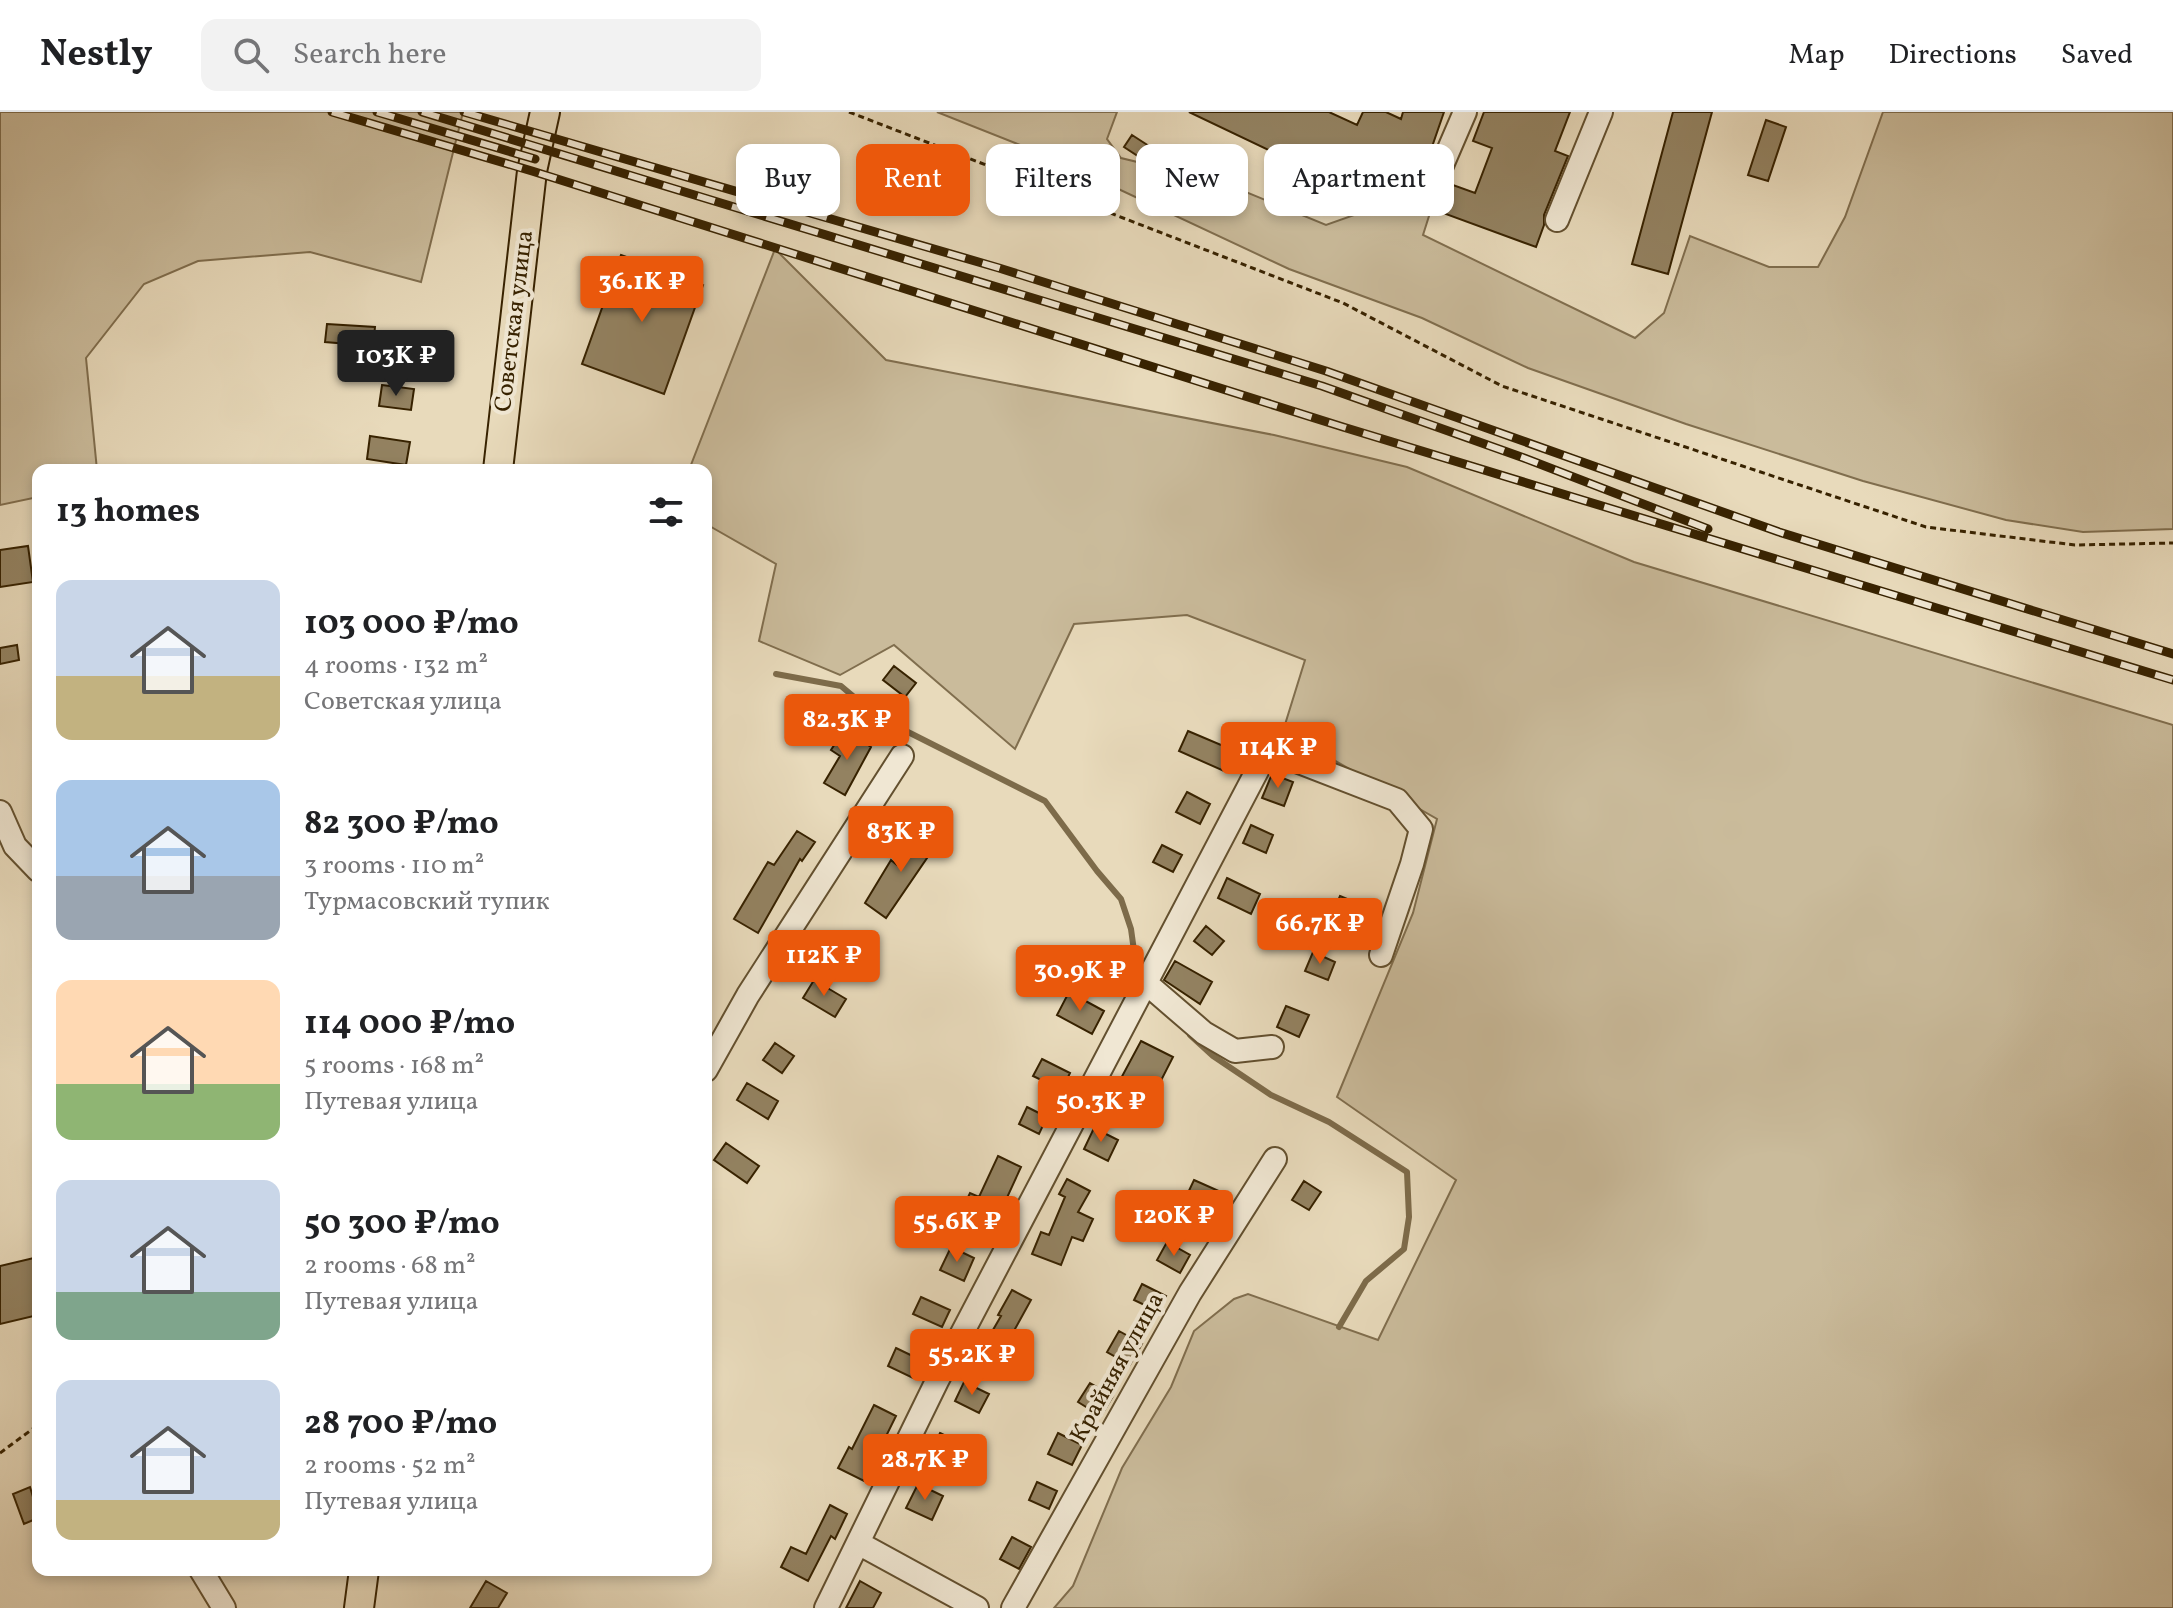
<!DOCTYPE html>
<meta charset="utf-8">
<style>
:root{--surface:#fff;--page:#f2f2f2;--text:#202124;--muted:#757577;--line:#e0e0e0;--accent:#ea580c}
body{margin:0;font-family:Vollkorn,serif;background:var(--page);color:var(--text);height:100vh;display:flex;flex-direction:column;font-size:30px;white-space:nowrap}
*{box-sizing:border-box;margin:0}
p{font-size:26px;color:var(--muted)}
.icon{flex:none;width:44px;height:44px;fill:none;stroke:currentColor;stroke-width:2;stroke-linecap:round;stroke-linejoin:round}
.map{position:relative;flex:1;overflow:hidden}
.panel{position:absolute;left:32px;top:352px;width:680px;height:1112px;display:flex;flex-direction:column;background:var(--surface);border-radius:16px;box-shadow:0 4px 12px #0003}
.panel>*{flex:none}
.hud{position:absolute;left:736px;top:32px;width:760px;height:72px;display:flex;gap:16px}
.price{position:absolute;translate:-50% -68px;padding:0 18px;border-radius:8px;background:var(--accent);color:#fff;font-size:26px;line-height:52px;filter:drop-shadow(0 2px 4px #0008)}
.price::after{content:'';position:absolute;left:50%;top:48px;width:24px;height:18px;margin-left:-12px;background:inherit;clip-path:polygon(0 0,100% 0,50% 100%)}
.price.active{background:#222;color:#fff}
ul{padding:0;list-style:none}
li{display:flex;align-items:center;gap:24px;height:200px;padding:0 24px}
li span{display:grid;place-items:center;flex:none;width:224px;height:160px;border-radius:16px;color:#555}
li>.icon{margin-inline-start:auto}
span .icon{width:96px;height:96px;fill:#fffc;stroke-width:1}
li b{font-size:34px}
h2{display:flex;justify-content:space-between;align-items:center;height:96px;padding:0 24px;font-size:34px}
.pill{padding:0 28px;border-radius:16px;background:var(--surface);box-shadow:0 4px 12px #0003;font-size:28px;line-height:72px}
.pill.active{background:var(--accent);color:#fff}
header{display:flex;align-items:center;gap:48px;box-sizing:border-box;height:112px;padding:0 40px;background:var(--surface);border-bottom:2px solid var(--line)}
header strong{font-size:38px}
nav{display:flex;gap:44px;margin-inline-start:auto;font-size:28px}
.search{width:560px;height:72px;background:var(--page);display:flex;align-items:center;gap:20px;box-sizing:border-box;padding:0 28px;border-radius:16px;color:var(--muted);font-size:30px}
.map>svg:first-child{display:block}
.green{fill:#cabb9b;stroke:#806e4e;stroke-width:2}
.lines{fill:none;stroke-linecap:round;stroke-linejoin:round}
.stream{stroke:#7d6b4a;stroke-width:6}
.building{fill:#938261;stroke:#372200;stroke-width:2}
.minor-casing{stroke:#63502f;stroke-width:26}
.major-casing{stroke:#372200;stroke-width:32}
.path{stroke:#372200;stroke-width:3;stroke-dasharray:6 4;stroke-linecap:butt}
.minor{stroke:#f0e7d3;stroke-width:22}
.major{stroke:#e8dabb;stroke-width:28}
.rail-casing{stroke:#372200;stroke-width:9}
.rail{stroke:#f0e7d3;stroke-width:6;stroke-dasharray:18;stroke-linecap:butt}
.labels{text-anchor:middle;dominant-baseline:central;stroke-width:8;stroke-linejoin:round;paint-order:stroke}
.street-label{font-size:24px;fill:#372200;stroke:#f0e7d3}
</style>
<header>
<strong>Nestly</strong>
<div class="search"><svg class="icon" aria-label="search" viewBox="0 0 24 24"><circle cx="10" cy="10" r="6"/><path d="M15 15l6 6"/></svg>Search here</div>
<nav><a>Map</a><a>Directions</a><a>Saved</a></nav>
</header>
<div class="map">
<svg width="2173" height="1496" viewBox="0 0 2173 1496">
<rect width="100%" height="100%" fill="#e8dabb"/>
<filter id="stains"><feTurbulence type="fractalNoise" baseFrequency=".0025" numOctaves="4"/><feColorMatrix values="0 0 0 0 .2 0 0 0 0 .09 0 0 0 0 .02 0 0 0 .5 -.17"/></filter>
<radialGradient id="worn" r=".72"><stop offset=".6" stop-color="#630" stop-opacity="0"/><stop offset="1" stop-color="#630" stop-opacity=".3"/></radialGradient>
<path class="green" d="M0,0H463L421,170L310,140L198,149L144,172L86,246L97,358H38V385L0,393Z
M937,0H1117L1107,27L1121,46L1224,71L1326,113L1360,101L1379,75L1404,71L1435,85L1423,123L1635,226L1664,201L1690,124L1769,155H1818L1845,105L1883,0H2173V417L2083,420L2006,408L1863,369L1686,312L1528,256L1422,206L1289,157L1048,44Z
M775,137L886,248L1274,323L1407,355L1634,450L2173,613V1496H1054L1073,1474L1122,1356L1171,1275L1194,1219L1234,1187L1248,1182L1378,1228L1456,1068L1337,985L1413,801L1437,707L1283,619L1305,548L1187,503L1074,512L1015,637L894,533L840,563L759,529L776,452L706,412V358H689Z"/>
<g class="lines">
<path class="stream" d="M776,562L841,574L866,595L910,621L1045,689L1097,759L1121,787L1131,817L1138,868
M1190,923L1213,944L1271,983L1329,1010L1407,1060L1409,1105L1404,1137L1366,1169L1339,1215"/>
</g>
<path class="building" d="M1189,0H1329L1357,13L1363,0H1386L1401,7L1403,0H1444L1424,58L1382,43L1363,83Z
M1484,0H1570L1555,39L1568,44L1544,103V113L1536,135L1443,101L1453,73L1475,81L1492,36L1473,29Z
M1673,0H1712L1668,162L1632,152Z
M1766,8L1786,15L1768,69L1748,63Z
M1132,23L1152,36L1144,48L1124,35Z
M621,143L703,173L664,282L582,252Z
M327,212L375,215L373,234L325,230Z
M382,273L414,277L411,298L379,294Z
M370,324L410,330L406,353L367,347Z
M28,434L33,470L0,475V438Z
M17,533L19,548L0,552V536Z
M894,554L916,571L905,585L883,568Z
M844,618L871,635L845,683L824,671L840,644L831,638Z
M1188,619L1233,638L1224,659L1179,639Z
M1272,662L1293,670L1284,694L1262,686Z
M1187,680L1210,692L1200,712L1176,700Z
M1251,713L1273,723L1266,741L1243,731Z
M922,716L940,727L886,806L865,791L891,748L897,753Z
M797,719L815,730L802,749L800,747L758,821L734,807L768,750L774,753Z
M1162,733L1182,743L1173,760L1153,750Z
M1227,766L1260,782L1251,802L1218,786Z
M1340,784L1364,794L1351,822L1328,811Z
M1206,814L1224,829L1212,843L1194,829Z
M842,822L864,834L854,852L832,841Z
M1313,840L1335,850L1328,868L1305,859Z
M1175,849L1212,870L1200,892L1164,868Z
M814,868L846,887L835,905L803,886Z
M1069,880L1104,899L1092,922L1057,903Z
M1286,894L1309,903L1299,925L1277,915Z
M1141,929L1173,945L1145,1000L1112,983Z
M775,931L794,944L782,961L763,948Z
M1042,947L1070,961L1062,978L1033,964Z
M747,971L778,989L768,1007L737,988Z
M1027,995L1047,1005L1039,1022L1019,1012Z
M1094,1016L1118,1028L1108,1049L1084,1037Z
M726,1031L759,1054L747,1071L714,1048Z
M998,1044L1021,1055L994,1114L961,1100L970,1081L979,1085Z
M1067,1067L1090,1079L1078,1100L1093,1107L1083,1129L1072,1125L1061,1153L1032,1142L1041,1120L1049,1123L1065,1085L1059,1082Z
M1194,1068L1221,1080L1213,1097L1186,1085Z
M1304,1069L1321,1080L1309,1098L1292,1088Z
M1167,1130L1190,1143L1180,1161L1157,1148Z
M951,1135L974,1146L964,1169L940,1158Z
M38,1145V1203L0,1212V1154Z
M1142,1172L1166,1184L1159,1200L1134,1188Z
M1012,1178L1031,1188L1010,1226L1021,1233L1010,1253L982,1237L1001,1204L998,1203Z
M921,1185L950,1198L942,1215L913,1202Z
M1119,1219L1142,1232L1130,1253L1107,1240Z
M896,1236L921,1248L913,1266L888,1254Z
M964,1270L989,1282L979,1301L955,1289Z
M1090,1271L1113,1284L1101,1304L1078,1290Z
M874,1293L896,1304L864,1369L838,1356L849,1335L852,1337Z
M940,1321L964,1333L953,1355L929,1343Z
M1058,1321L1082,1333L1072,1353L1048,1342Z
M1037,1370L1057,1379L1049,1397L1029,1388Z
M918,1372L943,1384L932,1408L906,1396Z
M30,1375L33,1385L38,1383V1406L24,1412L13,1382Z
M830,1393L847,1402L835,1427L831,1424L808,1469L781,1455L791,1435L806,1442Z
M1012,1425L1031,1435L1019,1457L1000,1447Z
M486,1469L507,1481L498,1496H470Z
M860,1469L881,1481L873,1496H846Z"/>
<g class="lines">
<defs>
<path id="minor" d="M1440,58L1465,0
M1557,108L1601,0
M0,700L15,734L38,758
M1146,871L1204,921L1235,939L1272,935
M706,958L748,883L902,644
M860,1432L977,1496
M201,1458L224,1496
M826,1496L937,1269L1268,638L1397,688L1421,717L1412,752L1381,843
M1013,1496L1190,1181L1275,1047"/>
<path id="major" d="M498,358L532,59L545,0
M359,1496L364,1458"/>
</defs>
<use href="#minor" class="minor-casing"/>
<use href="#major" class="major-casing"/>
<path class="path" d="M849,0L1343,191L1502,274L1926,415L2075,433L2173,431
M0,1341L38,1313"/>
<use href="#minor" class="minor"/>
<use href="#major" class="major"/>
<defs>
<path id="rail" d="M332,0L532,59L1343,315L2173,568
M377,0L535,47
M422,0L1322,274L1524,346L1708,417
M464,0L999,156L1326,259L1779,420L2173,542"/>
</defs>
<use href="#rail" class="rail-casing"/>
<use href="#rail" class="rail"/>
</g>
<g class="labels">
<g class="street-label">
<text transform="translate(515 209) rotate(-83)">Советская улица</text>
<text transform="translate(1118 1256) rotate(-61)">Крайняя улица</text>
</g>
</g>
<rect width="100%" height="100%" filter="url(#stains)"/>
<rect width="100%" height="100%" fill="url(#worn)"/>
</svg>
<b class="price" style="left:642px;top:212px">36.1K ₽</b>
<b class="price active" style="left:396px;top:286px">103K ₽</b>
<b class="price" style="left:847px;top:650px">82.3K ₽</b>
<b class="price" style="left:1278px;top:678px">114K ₽</b>
<b class="price" style="left:901px;top:762px">83K ₽</b>
<b class="price" style="left:1320px;top:854px">66.7K ₽</b>
<b class="price" style="left:824px;top:886px">112K ₽</b>
<b class="price" style="left:1080px;top:901px">30.9K ₽</b>
<b class="price" style="left:1101px;top:1032px">50.3K ₽</b>
<b class="price" style="left:1174px;top:1146px">120K ₽</b>
<b class="price" style="left:957px;top:1152px">55.6K ₽</b>
<b class="price" style="left:972px;top:1285px">55.2K ₽</b>
<b class="price" style="left:925px;top:1390px">28.7K ₽</b>
<div class="hud">
<a class="pill">Buy</a>
<a class="pill active">Rent</a>
<a class="pill">Filters</a>
<a class="pill">New</a>
<a class="pill">Apartment</a>
</div>
<section class="panel">
<h2>13 homes<svg class="icon" aria-label="filters" viewBox="0 0 24 24"><path d="M4 7h16M4 17h16"/><circle cx="9" cy="7" r="2"/><circle cx="15" cy="17" r="2"/></svg></h2>
<ul>
<li><span style="background:linear-gradient(#c9d6e8 60%,#c2b280 0)"><svg class="icon" aria-label="home" viewBox="0 0 24 24"><path d="M3 11l9-7 9 7M6 9v11h12V9"/></svg></span><div><b>103 000 ₽/mo</b><p>4 rooms · 132 m²</p><p>Советская улица</p></div></li>
<li><span style="background:linear-gradient(#a9c7e8 60%,#9aa5b1 0)"><svg class="icon" aria-label="home" viewBox="0 0 24 24"><path d="M3 11l9-7 9 7M6 9v11h12V9"/></svg></span><div><b>82 300 ₽/mo</b><p>3 rooms · 110 m²</p><p>Турмасовский тупик</p></div></li>
<li><span style="background:linear-gradient(#ffd9b3 65%,#8fb573 0)"><svg class="icon" aria-label="home" viewBox="0 0 24 24"><path d="M3 11l9-7 9 7M6 9v11h12V9"/></svg></span><div><b>114 000 ₽/mo</b><p>5 rooms · 168 m²</p><p>Путевая улица</p></div></li>
<li><span style="background:linear-gradient(#c9d6e8 70%,#7fa58c 0)"><svg class="icon" aria-label="home" viewBox="0 0 24 24"><path d="M3 11l9-7 9 7M6 9v11h12V9"/></svg></span><div><b>50 300 ₽/mo</b><p>2 rooms · 68 m²</p><p>Путевая улица</p></div></li>
<li><span style="background:linear-gradient(#c9d6e8 75%,#c2b280 0)"><svg class="icon" aria-label="home" viewBox="0 0 24 24"><path d="M3 11l9-7 9 7M6 9v11h12V9"/></svg></span><div><b>28 700 ₽/mo</b><p>2 rooms · 52 m²</p><p>Путевая улица</p></div></li>
</ul>
</section>
</div>
